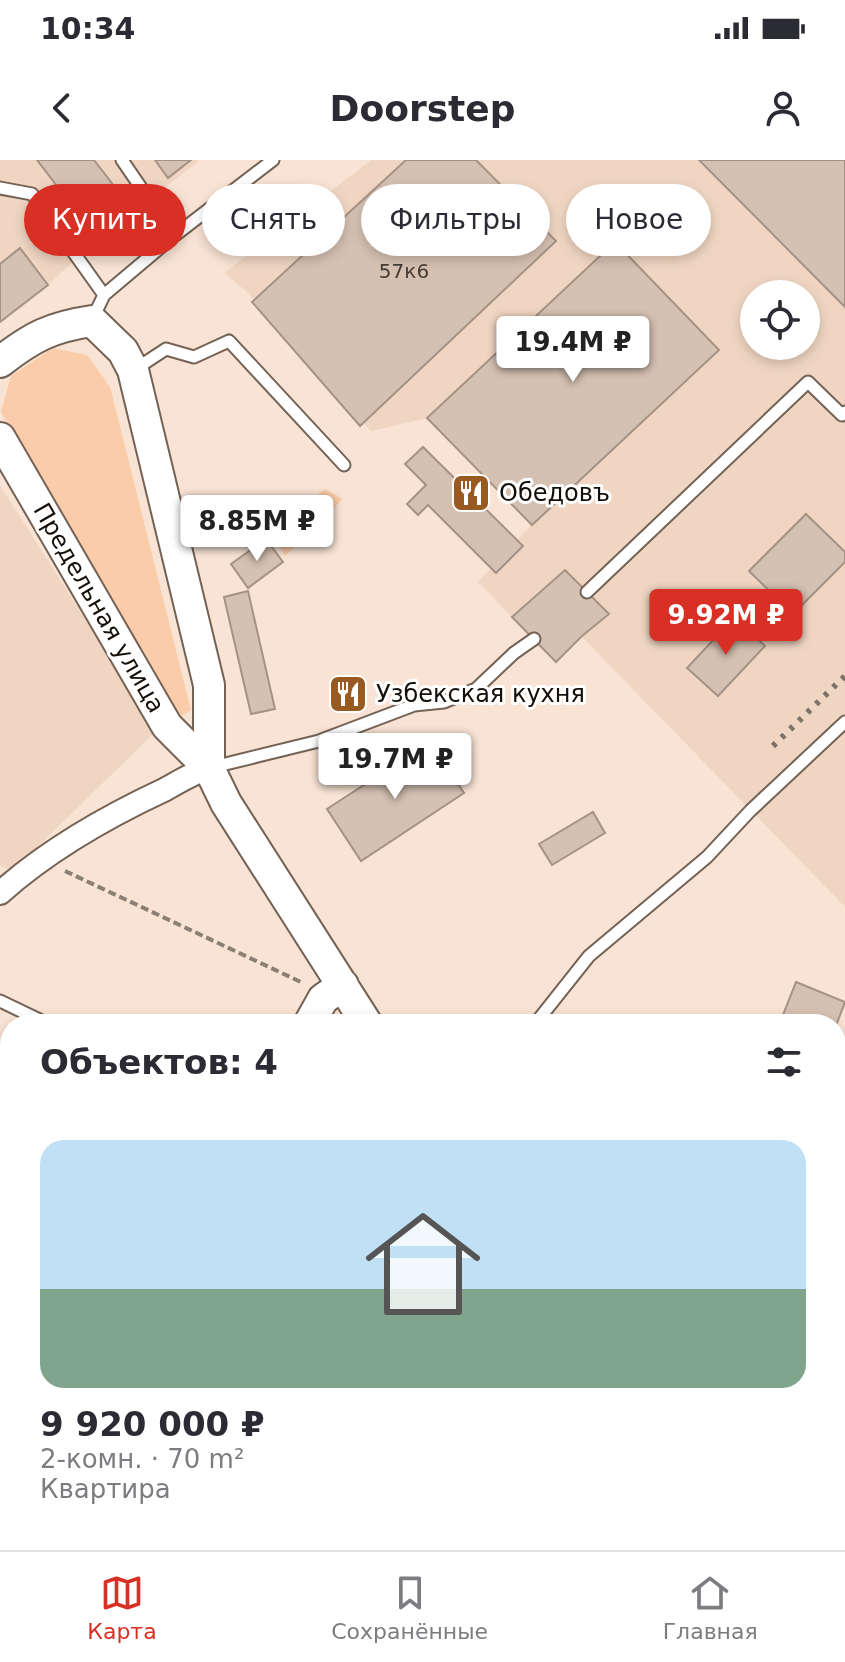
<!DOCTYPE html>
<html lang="ru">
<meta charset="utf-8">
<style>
:root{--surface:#fff;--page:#f7f7f7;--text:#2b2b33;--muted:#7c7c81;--line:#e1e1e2;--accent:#d93025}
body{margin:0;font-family:"DejaVu Sans",sans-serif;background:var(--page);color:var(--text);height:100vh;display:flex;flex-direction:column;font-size:30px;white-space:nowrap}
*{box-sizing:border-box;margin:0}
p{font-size:26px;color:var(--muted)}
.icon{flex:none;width:44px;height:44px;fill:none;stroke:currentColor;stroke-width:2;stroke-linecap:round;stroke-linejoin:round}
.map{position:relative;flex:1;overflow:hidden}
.sheet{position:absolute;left:0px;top:854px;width:846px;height:536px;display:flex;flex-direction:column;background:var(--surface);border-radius:32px 32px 0 0;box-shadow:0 4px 12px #0003}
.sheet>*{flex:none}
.hud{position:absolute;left:24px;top:24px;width:798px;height:72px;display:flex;gap:16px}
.tools{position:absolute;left:740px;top:120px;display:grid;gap:16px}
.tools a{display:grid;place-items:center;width:80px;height:80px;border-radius:50%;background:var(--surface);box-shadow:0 4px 12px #0003;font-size:40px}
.price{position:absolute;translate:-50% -68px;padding:0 18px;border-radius:8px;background:#fff;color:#222;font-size:26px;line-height:52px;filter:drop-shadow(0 2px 4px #0008)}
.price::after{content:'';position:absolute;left:50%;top:48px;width:24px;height:18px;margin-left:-12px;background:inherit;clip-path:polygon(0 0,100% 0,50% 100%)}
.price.current{background:var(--accent);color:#fff}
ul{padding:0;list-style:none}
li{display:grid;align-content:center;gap:16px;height:424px;padding:0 40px}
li+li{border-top:2px solid var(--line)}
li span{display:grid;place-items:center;height:248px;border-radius:24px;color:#555}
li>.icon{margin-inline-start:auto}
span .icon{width:144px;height:144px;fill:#fffc;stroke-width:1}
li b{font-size:34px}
h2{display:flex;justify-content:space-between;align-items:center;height:96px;padding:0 40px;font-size:34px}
.chip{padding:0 28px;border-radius:36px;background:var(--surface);box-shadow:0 4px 12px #0003;font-size:28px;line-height:72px}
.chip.current{background:var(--accent);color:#fff}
.status{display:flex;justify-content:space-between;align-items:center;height:56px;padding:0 40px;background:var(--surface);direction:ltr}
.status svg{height:22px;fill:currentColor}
header{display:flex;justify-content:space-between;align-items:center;height:104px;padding:0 40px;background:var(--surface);font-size:36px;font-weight:600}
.tab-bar{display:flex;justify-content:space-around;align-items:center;height:112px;border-top:2px solid var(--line);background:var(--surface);font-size:22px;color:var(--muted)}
.tab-bar a{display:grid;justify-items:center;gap:4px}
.tab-bar .current{color:var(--accent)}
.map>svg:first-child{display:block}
.built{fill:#f0d6c2;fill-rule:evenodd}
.green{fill:#fbcca9}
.building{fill:#d5c1b2;stroke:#a59284;stroke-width:2}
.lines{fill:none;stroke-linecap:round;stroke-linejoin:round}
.lane-casing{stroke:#746255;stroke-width:15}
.street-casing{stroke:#746255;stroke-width:26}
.secondary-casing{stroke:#746255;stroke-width:34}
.path{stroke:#8c7f74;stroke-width:4;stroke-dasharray:8 4;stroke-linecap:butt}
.lane{stroke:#fff;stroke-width:11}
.street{stroke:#fff;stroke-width:22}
.secondary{stroke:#fff;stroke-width:30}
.rail{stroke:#7e7167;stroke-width:6;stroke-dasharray:4 8;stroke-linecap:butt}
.labels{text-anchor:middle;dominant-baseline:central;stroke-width:6;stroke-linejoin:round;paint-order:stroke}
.number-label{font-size:20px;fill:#443b33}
.poi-label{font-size:24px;fill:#140e09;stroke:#fff;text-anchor:start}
.street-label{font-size:24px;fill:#140e09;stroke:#fff}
</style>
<div class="status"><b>10:34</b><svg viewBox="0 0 49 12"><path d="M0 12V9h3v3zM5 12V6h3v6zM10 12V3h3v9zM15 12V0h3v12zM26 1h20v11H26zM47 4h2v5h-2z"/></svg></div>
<header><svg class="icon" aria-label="back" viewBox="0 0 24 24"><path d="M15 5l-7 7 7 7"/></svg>Doorstep<svg class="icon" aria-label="person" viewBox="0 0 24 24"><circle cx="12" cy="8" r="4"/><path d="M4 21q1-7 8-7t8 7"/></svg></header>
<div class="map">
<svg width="845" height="1390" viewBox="0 0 845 1390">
<rect width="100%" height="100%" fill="#f8e3d4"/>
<path class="built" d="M0,0H200L91,85L48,125L0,162Z
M371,0H845V747L582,477L556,502L478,422L531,365L428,258L371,271L246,131L224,113ZM754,134H806V186H754Z
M0,325L156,571L14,710L0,706Z"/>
<path class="green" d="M53,188L87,195L110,227L191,550L177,559L1,252L11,216Z
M325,329L343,339L285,396L270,372Z"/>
<path class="building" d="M37,0H94L134,52L91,85L63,48L70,43Z
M155,0H191L168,18Z
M406,0H476L556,81L360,266L252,142Z
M699,0H845V147Z
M615,82L719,190L532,365L427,258Z
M20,88L48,125L0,162V104Z
M423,287L523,386L496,413L428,345L418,355L407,344L426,325L405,304Z
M806,354L845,392V402L793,454L749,411Z
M266,379L283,402L248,428L231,404Z
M565,410L609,454L582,476L556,502L512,457Z
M248,431L275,549L251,554L224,437Z
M735,457L765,486L718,536L687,508Z
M347,518L359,536L346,545L334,527Z
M430,582L464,633L361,701L327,649Z
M593,652L605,673L552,705L539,684Z
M796,822L845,842L836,866V864H805L783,855Z
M10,893V1106L0,1117V918L6,915Z
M2,1298L10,1304V1351L0,1343V1300Z
M434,1380H465L475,1388L473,1390H433L429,1386Z"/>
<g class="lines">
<defs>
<path id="lane" d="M122,0L174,76
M0,28L32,34L104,135
M92,160L104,135L174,76L273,0
M134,210L166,189L194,197L229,181L344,305
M587,432L808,222L842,255L845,252
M209,608L319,581L414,545L444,542L476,529L514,493L534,479
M0,841L48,864
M535,864L589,796L707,697L750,651L845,562
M836,1088L845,1092"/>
<path id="street" d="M0,733C48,690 106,657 164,630C179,622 192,613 209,608
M519,1390L527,1380"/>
<path id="secondary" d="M0,202C32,177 51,167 92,161L123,191L133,210L209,525V608
M0,278L167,566L209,608L226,643L367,864
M309,864L323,839L343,825
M0,1243L10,1233
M836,1244L845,1247"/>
</defs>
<use href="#lane" class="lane-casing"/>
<use href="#street" class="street-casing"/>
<use href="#secondary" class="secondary-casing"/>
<path class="path" d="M65,711L303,823
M0,938L10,930
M0,963L5,952L10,932
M0,1007L10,1016
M0,1111L10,1100
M836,1182L845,1187
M0,1185L10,1174"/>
<use href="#lane" class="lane"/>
<use href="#street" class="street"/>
<use href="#secondary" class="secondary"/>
<path class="rail" d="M773,586L845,516"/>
</g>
<defs>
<symbol id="restaurant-square" viewBox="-11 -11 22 22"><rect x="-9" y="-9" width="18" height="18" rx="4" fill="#995a21" stroke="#fff"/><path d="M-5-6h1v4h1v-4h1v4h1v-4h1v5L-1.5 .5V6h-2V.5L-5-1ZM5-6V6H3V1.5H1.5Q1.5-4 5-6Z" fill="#fff"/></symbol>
</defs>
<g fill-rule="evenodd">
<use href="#restaurant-square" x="449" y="311" width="44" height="44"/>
<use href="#restaurant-square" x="326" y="512" width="44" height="44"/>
</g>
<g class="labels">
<g class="number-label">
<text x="404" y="111">57к6</text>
</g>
<g class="poi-label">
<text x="499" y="333">Обедовъ</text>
<text x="376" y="534">Узбекская кухня</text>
</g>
<g class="street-label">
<text transform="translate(99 448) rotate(60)">Предельная улица</text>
</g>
</g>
</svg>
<div class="tools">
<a><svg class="icon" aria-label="locate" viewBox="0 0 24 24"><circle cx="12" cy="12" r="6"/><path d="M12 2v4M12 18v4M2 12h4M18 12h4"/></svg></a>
</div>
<b class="price" style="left:573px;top:224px">19.4M ₽</b>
<b class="price" style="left:257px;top:403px">8.85M ₽</b>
<b class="price current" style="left:726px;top:497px">9.92M ₽</b>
<b class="price" style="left:395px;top:641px">19.7M ₽</b>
<div class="hud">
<a class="chip current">Купить</a>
<a class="chip">Снять</a>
<a class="chip">Фильтры</a>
<a class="chip">Новое</a>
</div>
<section class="sheet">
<h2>Объектов: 4<svg class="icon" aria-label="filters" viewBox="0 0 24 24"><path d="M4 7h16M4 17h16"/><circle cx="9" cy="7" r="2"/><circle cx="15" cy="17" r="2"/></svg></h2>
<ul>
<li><span style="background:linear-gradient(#bfe0f5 60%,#7fa58c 0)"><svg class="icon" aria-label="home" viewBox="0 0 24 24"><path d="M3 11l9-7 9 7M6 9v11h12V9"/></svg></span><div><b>9 920 000 ₽</b><p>2-комн. · 70 m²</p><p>Квартира</p></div></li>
</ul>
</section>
</div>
<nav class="tab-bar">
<a class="current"><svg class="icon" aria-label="map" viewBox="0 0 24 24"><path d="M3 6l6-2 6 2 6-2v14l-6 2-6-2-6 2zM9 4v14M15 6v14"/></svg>Карта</a>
<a><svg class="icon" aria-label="saved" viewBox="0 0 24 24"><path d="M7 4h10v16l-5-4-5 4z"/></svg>Сохранённые</a>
<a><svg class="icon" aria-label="home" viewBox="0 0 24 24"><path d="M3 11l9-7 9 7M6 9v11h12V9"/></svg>Главная</a>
</nav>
